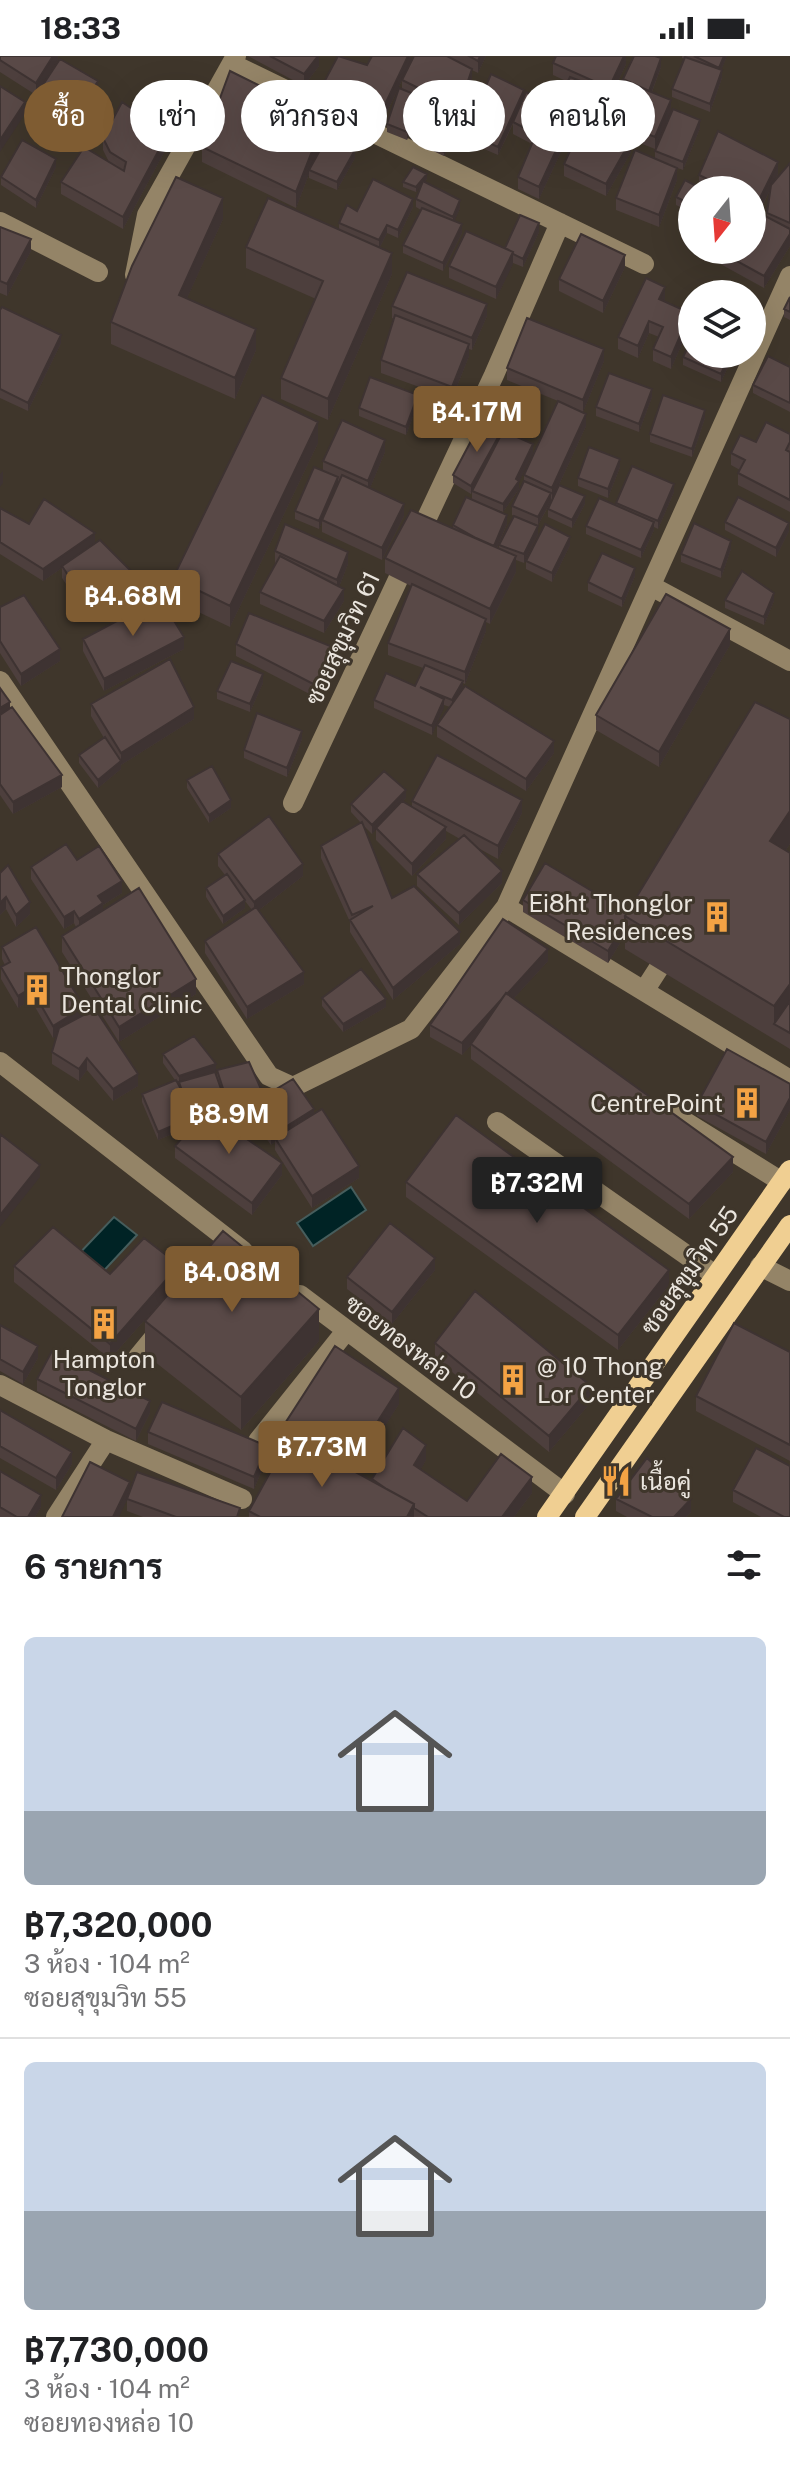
<!DOCTYPE html>
<html lang="th">
<meta charset="utf-8">
<style>
:root{--surface:#fff;--page:#f2f2f2;--text:#202124;--muted:#757577;--line:#e0e0e0;--accent:#7f5c32}
body{margin:0;font-family:"Public Sans",Sarabun,sans-serif;background:var(--page);color:var(--text);height:100vh;display:flex;flex-direction:column;font-size:30px;white-space:nowrap}
*{box-sizing:border-box;margin:0}
p{font-size:26px;color:var(--muted)}
.icon{flex:none;width:44px;height:44px;fill:none;stroke:currentColor;stroke-width:2;stroke-linecap:round;stroke-linejoin:round}
.map{position:relative;height:1461px;overflow:hidden}
.side{display:flex;flex-direction:column;background:var(--surface);flex:1}
.side>*{flex:none}
.top-card{position:absolute;left:24px;top:24px;width:742px;height:72px;display:flex;gap:16px}
.needle{width:52px;rotate:197deg}
.controls{position:absolute;left:678px;top:120px;display:grid;gap:16px}
.controls a{display:grid;place-items:center;width:88px;height:88px;border-radius:50%;background:var(--surface);box-shadow:0 8px 32px #0002;font-size:40px}
.price{position:absolute;translate:-50% -68px;padding:0 18px;border-radius:8px;background:var(--accent);color:#fff;font-size:26px;line-height:52px;filter:drop-shadow(0 2px 4px #0008)}
.price::after{content:'';position:absolute;left:50%;top:48px;width:24px;height:18px;margin-left:-12px;background:inherit;clip-path:polygon(0 0,100% 0,50% 100%)}
.price.on{background:#222;color:#fff}
ul{padding:0;list-style:none}
li{display:grid;align-content:center;gap:16px;height:424px;padding:0 24px}
li+li{border-top:2px solid var(--line)}
li span{display:grid;place-items:center;height:248px;border-radius:12px;color:#555}
li>.icon{margin-inline-start:auto}
span .icon{width:144px;height:144px;fill:#fffc;stroke-width:1}
li b{font-size:34px}
h2{display:flex;justify-content:space-between;align-items:center;height:96px;padding:0 24px;font-size:34px}
.pill{padding:0 28px;border-radius:36px;background:var(--surface);box-shadow:0 8px 32px #0002;font-size:28px;line-height:72px}
.pill.on{background:var(--accent);color:#fff}
.status{display:flex;justify-content:space-between;align-items:center;height:56px;padding:0 40px;background:var(--surface);direction:ltr}
.status svg{height:22px;fill:currentColor}
.map>svg:first-child{display:block}
.water{fill:#002325;stroke:#465d5c;stroke-width:2}
.lines{fill:none;stroke-linecap:round;stroke-linejoin:round}
.minor{stroke:#948467;stroke-width:20}
.major{stroke:#f0cf92;stroke-width:20}
.wall{fill:#4d3f3d;fill-rule:evenodd}
.shaded-wall{fill:#3e3332}
.building{fill:#594947;stroke:#3e3332;stroke-width:2}
.labels{text-anchor:middle;dominant-baseline:central;stroke-width:6;stroke-linejoin:round;paint-order:stroke}
.street-label{font-size:24px;fill:#eae5de;stroke:#3f362b}
.poi-label{font-size:24px;fill:#eae5de;stroke:#3f362b;text-anchor:start}
</style>
<div class="status"><b>18:33</b><svg viewBox="0 0 49 12"><path d="M0 12V9h3v3zM5 12V6h3v6zM10 12V3h3v9zM15 12V0h3v12zM26 1h20v11H26zM47 4h2v5h-2z"/></svg></div>
<div class="map">
<svg width="790" height="1461" viewBox="0 0 790 1461">
<rect width="100%" height="100%" fill="#3f362b"/>
<path class="water" d="M351,1131L366,1154L313,1190L297,1167Z
M114,1161L137,1179L97,1222L74,1203Z"/>
<g class="lines">
<path class="minor" d="M232,8L644,208
M0,166L98,216
M135,219L147,159L236,0
M651,530L790,605
M0,625L269,1020L293,1031L411,973L506,851L790,220
M293,747L494,319L560,167
M506,851L790,1024
M644,935L673,890
M0,1006L243,1195
M663,1052L782,1126
M497,1066L715,1219
M760,1210L790,1225
M300,1239L565,1438
M138,1301L161,1273
M0,1329L106,1384L242,1443
M258,1385L346,1275
M56,1461L106,1384"/>
<path class="major" d="M547,1461L790,1114
M585,1461L790,1169"/>
</g>
<path class="wall" d="M0,0H58V4L36,39L0,16Z
M248,0H319V10L304,30Z
M411,0V5L380,71L322,42V30L367,9Z
M414,0H486L478,17L472,14V25L459,64L456,63L451,77L453,82L444,100L429,93V89L441,74L417,61V55L407,84L387,76V68L402,33V24Z
M626,0V8L599,67L605,70V61L661,11L652,36L671,56L655,93L627,82L631,96L606,140L564,120V108L584,65L573,60V70L539,143L518,133V121L532,88L513,78V68L498,99L463,84V76L480,44L524,40L558,51V44L568,26L553,19V7Z
M682,0H727L721,14L722,22L710,56L672,41V33L684,3L682,2Z
M98,33L77,68L37,47V38Z
M700,72L683,114L669,109L677,124L659,171L616,154V142L655,103V95Z
M325,78L315,105L355,102L337,134L309,122V118L296,152L202,106V91Z
M103,82L168,89L123,173L61,138V126L109,106L103,94Z
M790,107V190L764,232L695,194H752V134H706L699,131V119L778,118L775,124ZM770,134L767,157V161L759,157Z
M56,111L36,152L1,129V121Z
M427,123L424,126L460,152L454,165L462,177L443,215L403,197V189L421,154L416,151V143L421,129L416,136L403,131V126Z
M692,134V157L676,149V141Z
M413,151L398,182L387,177L380,191L392,218L328,364L281,343V322L316,243L246,212V191L339,173V167L357,155Z
M692,162V193L685,189V177Z
M223,163L187,242L256,294L235,343L111,288V266Z
M0,171L31,195L7,240L0,237Z
M539,176L523,211L513,207L496,243L449,222V210L505,192Z
M625,211L603,257L559,235V223Z
M790,241V264L784,261V253Z
M665,243L664,245L690,269L671,313L653,305V293L659,281L649,277L638,302L618,293V281Z
M392,250L487,260L472,294L469,293V300L452,343L381,317V304L394,263L392,262Z
M0,254L61,287L28,355L0,342Z
M734,298L721,326L683,309V301Z
M604,305L583,356L564,348L586,370L552,444L538,469L512,459V450L524,426V419L558,345L507,324V312Z
M790,311V356L753,337V329Z
M652,341L639,376L596,360V351Z
M418,347L406,379L359,360V352Z
M705,362L692,401L650,386V378Z
M756,386H790V456L738,429V417L740,414L731,409V397Z
M318,387L230,571L173,544V522Z
M385,396L370,432L404,460L382,504L322,476V465L319,473L295,463V455L323,415V405Z
M533,397L519,425V433L503,456L472,444V434L471,438L453,427V419Z
M620,411L608,442L578,430V422Z
M674,436L658,473L654,471V474L641,502L586,478V470L616,450V447Z
M585,448L572,472L548,461V453Z
M0,452L29,468L95,488L130,526L122,534L157,544L184,593L104,635L83,595V583L126,560L117,544V539L91,566L62,522V512L43,525L0,498Z
M725,466L789,475L776,501L725,474Z
M507,468L497,492L499,493V489L538,478L524,507L516,504V516L490,568L486,566V575L465,628L463,627V633L554,697L526,735L437,681V669L450,651L444,649L432,679L374,652V644L415,630L423,612L388,599V587L411,530L385,517V502L453,472V469Z
M570,489L552,526L526,513V505Z
M731,493L721,522L681,506V498Z
M275,495L348,508L339,531L344,545L324,577L260,548V536L275,508Z
M635,520L622,551L588,535V526Z
M725,544L774,545L764,569L725,552Z
M0,551L60,605L21,630L0,597Z
M236,588L340,606L323,645L236,600Z
M730,589L659,711L596,674V659Z
M263,627L250,656L217,643V635Z
M0,632L10,652L62,731L13,758L0,739Z
M91,648L194,663L121,709V713L98,732L79,707V699L104,682L91,660Z
M790,663V788L786,794L790,797V993L625,893V879L608,907L523,856V844L627,856Z
M302,683L287,721L244,702V694Z
M187,724L231,752L209,767L187,732Z
M406,742L403,745L412,751V745L522,757L498,803L478,792L502,827L459,869L417,830V818L460,783L446,775V783L412,820L376,784V773L372,778L362,768L392,842L460,888L393,944L350,876V866L321,802V790L361,767L351,756V748Z
M218,798L303,820L258,855L304,928L247,963L205,897V885L252,854L245,845V852L223,868L206,841V832L225,819L218,810Z
M77,804L122,837L103,849V855L196,938L119,986L62,896V880L76,871L74,867L64,873L31,823V811Z
M0,817L30,858L16,871L6,853L0,859Z
M2,891L84,959L138,1030L113,1045L87,1014L79,1025L52,1008V996L57,979L53,982L31,944L18,952L1,923V911L5,909L2,903Z
M548,905L514,942L733,1116L689,1163L471,1003V989L462,999L430,981V969Z
M322,942L386,951L343,976L322,950Z
M163,998L216,1016L217,1021V1014L261,1041L228,1056L226,1048V1055L214,1060L282,1119L252,1159L175,1102V1090L194,1069L158,1084L142,1046V1038L175,1024L163,1007Z
M790,1028V1054L766,1098L697,1060V1048Z
M248,1050L314,1057L359,1122L312,1152L275,1094V1086L271,1089L248,1058Z
M406,1126L669,1229L618,1294L406,1141Z
M14,1210L110,1218L179,1225L110,1303L14,1226Z
M435,1214L392,1268L347,1233V1221Z
M145,1265L319,1285L241,1374L145,1298Z
M0,1269L38,1302L23,1328L0,1315Z
M435,1287L591,1346L549,1396L435,1302Z
M790,1296V1405L696,1355V1340Z
M37,1323L150,1357L136,1385L37,1335Z
M399,1348L355,1416L372,1425V1423L426,1404L420,1414L467,1445L532,1437L514,1461H260L285,1390L282,1388V1372Z
M0,1354L72,1408L56,1434L0,1402Z
M148,1376L267,1402L254,1433L148,1388Z
M0,1415L41,1451L35,1461H0Z
M130,1434L237,1461H143L127,1455V1445Z
M733,1434L790,1461H761L733,1446Z
M616,1443L691,1456L686,1461H627L616,1455Z
M249,1455L260,1461H249Z"/>
<path class="shaded-wall" d="M53,0H58V4L36,39V27Z
M318,0H319V10L304,30V18Z
M408,0H411V5L380,71V59Z
M480,0H486L478,17V5Z
M624,0H626V8L597,72V63L609,37V32Z
M724,0H727L719,20V12Z
M661,2V11L649,43V35Z
M472,13V25L459,64V52Z
M722,14V22L710,56V48Z
M98,25V33L77,68V59Z
M524,34V43L498,99V91Z
M419,40V48L407,84V76Z
M671,44V56L655,93V81Z
M25,46V58L0,96V84Z
M456,57V66L451,78V70Z
M573,58V70L539,143V131Z
M325,62V78L311,114H309V118L296,152V136Z
M700,64V72L683,114V106Z
M168,77V89L123,173V161Z
M453,77V82L444,100V96Z
M631,84V96L606,140V128Z
M355,94V102L337,134V126Z
M56,103V111L36,152V144Z
M778,106V118L757,160V148Z
M677,112V124L659,171V159Z
M427,118V123L416,136V131Z
M223,142V163L179,260V239Z
M413,143V151L398,182V174Z
M460,144V152L453,169V161Z
M539,167V176L523,211V203Z
M462,168V177L443,215V207Z
M387,169V177L379,193V184Z
M790,178V190L764,232V220Z
M31,183V195L7,240V228Z
M513,196V208L496,243V231Z
M392,197V218L328,364V343Z
M625,199V211L603,257V245Z
M665,231V243L659,255V243Z
M487,248V260L472,294V282Z
M690,257V269L671,313V301Z
M649,265V277L638,302V290Z
M256,273V294L235,343V322Z
M61,279V287L28,355V347Z
M469,288V300L452,343V331Z
M604,293V305L583,356V344Z
M730,298H734L721,326V318Z
M652,333V341L639,376V368Z
M418,339V347L406,379V371Z
M705,354V362L692,401V393Z
M586,358V370L552,444V432Z
M318,366V387L230,571V550Z
M501,376V384L471,438V430Z
M385,384V396L368,437V425Z
M533,388V397L519,426V433L503,456V448Z
M620,403V411L608,442V433Z
M3,415V427L0,431V418Z
M338,421V429L319,473V465Z
M674,428V436L658,473V465Z
M551,437V445L538,469V461Z
M585,440V448L572,472V464Z
M404,448V460L382,504V492Z
M507,459V468L493,501V492Z
M654,466V474L641,502V494Z
M789,467V475L776,501V492Z
M538,470V478L524,507V498Z
M95,477V490L62,510V512L43,525V513Z
M570,481V489L552,526V517Z
M731,485V493L721,522V514Z
M348,496V508L337,536V524Z
M516,500V516L490,568V553Z
M635,512V520L622,551V543Z
M130,514V526L118,538L117,536V539L91,566V554Z
M344,533V545L324,577V565Z
M774,537V545L764,569V561Z
M486,563V575L465,628V616Z
M730,573V589L659,711V696Z
M184,581V593L104,635V623Z
M60,593V605L21,630V618Z
M340,594V606L323,645V633Z
M263,618V627L250,656V648Z
M463,625V633L452,652V644Z
M444,643V652L432,679V670Z
M10,646V658L0,664V652Z
M194,651V663L121,709V713L98,732V724L121,705V697Z
M302,675V683L287,721V712Z
M554,685V697L526,735V723Z
M62,719V731L13,758V746Z
M406,734V742L372,778V769Z
M231,744V752L209,767V759Z
M522,744V757L498,803V790Z
M790,755V788L770,818V785Z
M446,771V783L412,820V808Z
M303,808V820L254,858V846Z
M502,815V827L459,869V857Z
M122,825V837L103,849V859L79,875V863L98,840Z
M6,841V853L0,859V847Z
M245,844V852L223,868V860Z
M30,846V858L16,871V859Z
M74,855V867L64,873V861Z
M625,867V879L608,907V895Z
M460,876V888L393,944V932Z
M548,893V905L462,999V987Z
M304,916V928L247,963V951Z
M196,923V938L119,986V971Z
M790,928V961L774,968V950Z
M31,932V944L18,952V940Z
M386,943V951L343,976V968Z
M84,951V963L53,982V970Z
M87,1002V1014L79,1025V1013Z
M216,1008V1016L179,1028V1020Z
M138,1018V1030L113,1045V1033Z
M261,1033V1041L228,1056V1048Z
M790,1042V1054L766,1098V1086Z
M226,1047V1055L158,1084V1076Z
M314,1053V1061L275,1082V1086L271,1089V1080Z
M733,1101V1116L689,1163V1148Z
M282,1107V1119L252,1159V1147Z
M40,1109V1121L0,1171V1159Z
M359,1110V1122L312,1152V1140Z
M435,1202V1214L392,1268V1256Z
M179,1209V1225L110,1303V1288Z
M669,1214V1229L618,1294V1279Z
M319,1253V1285L241,1374V1341Z
M38,1290V1302L23,1328V1316Z
M591,1330V1346L549,1396V1380Z
M399,1332V1348L347,1430V1414Z
M150,1345V1357L136,1385V1373Z
M426,1389V1404L414,1425V1409Z
M267,1390V1402L254,1433V1421Z
M72,1396V1408L56,1434V1422Z
M532,1421V1437L514,1461H502Z
M130,1426V1438L119,1461H113Z
M41,1439V1451L35,1461H28Z
M691,1443V1456L686,1461H674Z
M414,1448V1461H407Z"/>
<path class="building" d="M0,0H53L36,27L0,4Z
M270,0H318L304,18Z
M338,0L367,9L372,0H408L380,59L322,30Z
M414,0H447L472,13L459,52L402,24Z
M469,0H480L478,5Z
M556,0H624L609,32L553,7Z
M634,0H655L661,2L649,35L623,23Z
M694,0H724L719,12Z
M685,1L722,14L710,48L672,33Z
M60,3L98,25L77,59L37,38Z
M230,15L325,62L296,136L202,91Z
M491,18L524,34L498,91L463,76L475,42L480,44Z
M570,21L609,36L597,63L558,44Z
M622,24L671,44L655,81L605,61Z
M0,30L25,46L0,84Z
M399,32L419,40L407,76L387,68Z
M526,36L573,58L539,131L518,121L536,78L513,66Z
M421,41L456,57L451,70L417,53Z
M122,46L168,77L123,161L61,126L84,91L124,115L126,106L110,96L103,82Z
M673,53L700,64L683,106L655,95Z
M586,60L631,84L606,128L564,108Z
M437,72L453,77L444,96L429,89Z
M718,75L778,106L757,148L752,145V134H730L699,119Z
M329,78L355,94L337,126L309,114Z
M22,84L56,103L36,144L1,121Z
M635,94L677,112L659,159L616,142Z
M790,107V167L767,157L771,129Z
M413,111L427,118L416,131L403,126Z
M176,121L223,142L179,239L256,273L235,322L111,266L132,210Z
M373,123L413,143L398,174L387,169L379,184L339,167L347,149L357,155Z
M685,124L704,134H692V149L676,141Z
M423,125L460,144L453,161L416,143Z
M268,142L392,197L328,343L281,322L323,225L246,191Z
M422,152L462,168L443,207L403,189Z
M752,153L790,173V178L764,220L717,194H752Z
M520,159L539,167L523,203L513,198V196L505,192Z
M692,162V181L685,177Z
M0,171L31,183L7,228L0,225Z
M466,175L513,196L496,231L449,210Z
M581,178L625,199L603,245L559,223Z
M407,216L487,248L472,282L392,250Z
M646,222L665,231L659,243L690,257L671,301L653,293L663,271L649,265L638,290L618,281Z
M790,241V256L784,253Z
M2,251L61,279L28,347L0,333V254Z
M395,259L469,288L452,331L381,304Z
M527,262L604,293L583,344L507,312Z
M692,283V298H730L721,318L683,301Z
M768,300L790,311V347L753,329Z
M609,317L652,333L639,368L596,351Z
M370,321L418,339L406,371L359,352Z
M262,339L318,366L230,550L173,522Z
M663,339L705,354L692,393L650,378Z
M558,345L586,358L552,432L524,419Z
M342,364L385,384L368,425L323,405Z
M481,366L501,376L471,430L453,419Z
M766,366L790,378V386L786,394L790,396V444L738,417L745,404L731,397L740,379L756,386Z
M503,375L533,388L516,423L519,425L503,448L472,435Z
M589,391L620,403L608,433L578,422Z
M632,410L674,428L658,465L616,447Z
M314,411L338,421L319,465L295,455Z
M342,419L404,448L382,492L322,464Z
M524,425L551,437L538,461L512,450Z
M559,429L585,440L572,464L548,453Z
M466,441L507,459L494,490L476,482L453,469Z
M738,441L789,467L776,492L725,466Z
M599,442L654,466L641,494L586,470Z
M44,443L95,477L43,513L0,486V452L29,468Z
M411,454L516,500L490,553L385,502Z
M514,460L538,470L524,498L499,489Z
M694,467L731,485L721,514L681,498Z
M285,468L348,496L337,524L275,495Z
M545,468L570,481L552,517L526,505Z
M100,484L130,514L91,554L62,510Z
M602,497L635,512L622,543L588,526Z
M280,500L344,533L324,565L260,536Z
M742,515L774,537L764,561L725,544Z
M150,524L157,544L130,558L117,536Z
M412,528L486,563L465,616L388,587Z
M666,538L730,573L659,696L596,659Z
M24,539L60,593L21,618L0,585V551Z
M160,542L184,581L104,623L83,583Z
M249,557L340,594L323,633L236,588Z
M170,603L194,651L121,697L91,648Z
M231,605L263,618L250,648L217,635Z
M425,609L463,625L452,644L420,631L444,643L432,670L374,644L386,617L415,630Z
M465,630L554,685L526,723L437,669Z
M0,632L10,646L0,652Z
M755,646L790,663V755L770,785L790,797V928L774,950L625,860Z
M12,651L62,719L13,746L0,728V659Z
M257,657L302,675L287,712L244,694Z
M105,681L121,705L98,724L79,699Z
M437,699L522,744L498,790L412,745Z
M212,710L231,744L209,759L187,724Z
M384,715L406,734L372,769L351,748Z
M402,745L446,771L412,808L376,772Z
M269,760L303,808L254,846L218,798Z
M362,766L392,842L414,830L460,876L393,932L350,864L373,850L352,859L321,790Z
M464,779L502,815L459,857L417,818Z
M66,788L77,804L99,790L122,825L98,840L103,847L79,863L74,855L64,861L31,811Z
M545,807L627,856L625,860V867L608,895L523,844Z
M8,809L30,846L16,859L6,841L0,847V817Z
M227,818L245,844L223,860L206,832Z
M139,832L196,923L119,971L62,880Z
M256,851L304,916L247,951L205,885Z
M503,863L548,893L507,938L506,937L500,945L462,987L430,969Z
M36,871L84,951L53,970L31,932L18,940L1,911L10,906L2,891Z
M361,913L386,943L343,968L322,942Z
M506,937L733,1101L689,1148L471,988Z
M790,945V977L774,968Z
M95,953L138,1018L113,1033L87,1002L79,1013L52,996L59,972Z
M194,980L216,1008L179,1020L163,998Z
M727,993L790,1028V1042L766,1086L697,1048Z
M249,1006L261,1033L228,1048L217,1014Z
M215,1016L226,1047L158,1076L142,1038L176,1024L182,1035L179,1026Z
M293,1023L314,1053L271,1080L248,1050Z
M322,1053L359,1110L312,1140L275,1082Z
M206,1055L282,1107L252,1147L175,1090Z
M456,1059L669,1214L618,1279L406,1126Z
M0,1078L40,1109L0,1159Z
M390,1167L435,1202L392,1256L347,1221Z
M53,1171L110,1218L144,1182L179,1209L110,1288L14,1210Z
M223,1175L319,1253L241,1341L145,1265Z
M475,1235L591,1330L549,1380L435,1287Z
M734,1267L790,1296V1389L696,1340Z
M0,1269L38,1290L23,1316L0,1303Z
M335,1290L399,1332L348,1412L317,1395L282,1372Z
M52,1295L150,1345L136,1373L37,1323Z
M162,1346L267,1390L254,1421L148,1376Z
M0,1354L72,1396L56,1422L0,1390Z
M403,1372L426,1389L414,1409L467,1445L501,1398L532,1421L502,1461H428L414,1452V1448L388,1434L372,1423Z
M290,1380L414,1448L407,1461H260L249,1455Z
M756,1392L790,1410V1461H784L733,1434Z
M647,1402L691,1443L674,1461H652L616,1443Z
M90,1406L130,1426L113,1461H62Z
M0,1415L41,1439L28,1461H17L0,1451Z
M137,1416L240,1452L237,1461H176L127,1443Z"/>
<defs>
<symbol id="building-bare" viewBox="-9 -9 18 18"><path d="M-4-6H4V6H1V3H-1V6H-4ZM-2.5-4.3h1.7v1.8h-1.7ZM.8-4.3h1.7v1.8H.8ZM-2.5-1h1.7V.8h-1.7ZM.8-1h1.7V.8H.8Z" fill="#f4a344" stroke="#3f362b" stroke-width="2.5" paint-order="stroke"/></symbol>
<symbol id="restaurant-bare" viewBox="-9 -9 18 18"><path d="M-5-6h1v4h1v-4h1v4h1v-4h1v5L-1.5 .5V6h-2V.5L-5-1ZM5-6V6H3V1.5H1.5Q1.5-4 5-6Z" fill="#f4a344" stroke="#3f362b" stroke-width="2.5" paint-order="stroke"/></symbol>
</defs>
<g fill-rule="evenodd">
<use href="#building-bare" x="695" y="839" width="44" height="44"/>
<use href="#building-bare" x="15" y="912" width="44" height="44"/>
<use href="#building-bare" x="725" y="1025" width="44" height="44"/>
<use href="#building-bare" x="82" y="1246" width="44" height="44"/>
<use href="#building-bare" x="491" y="1302" width="44" height="44"/>
<use href="#restaurant-bare" x="594" y="1403" width="44" height="44"/>
</g>
<g class="labels">
<g class="street-label">
<text transform="translate(342 582) rotate(-65)">ซอยสุขุมวิท 61</text>
<text transform="translate(689 1214) rotate(-55)">ซอยสุขุมวิท 55</text>
<text transform="translate(411 1291) rotate(37)">ซอยทองหล่อ 10</text>
</g>
<g class="poi-label">
<text x="693" y="847" text-anchor="end">Ei8ht Thonglor<tspan x="693" dy="28">Residences</tspan></text>
<text x="61" y="920">Thonglor<tspan x="61" dy="28">Dental Clinic</tspan></text>
<text x="723" y="1047" text-anchor="end">CentrePoint</text>
<text x="104" y="1303" text-anchor="middle">Hampton<tspan x="104" dy="28">Tonglor</tspan></text>
<text x="537" y="1310">@ 10 Thong<tspan x="537" dy="28">Lor Center</tspan></text>
<text x="640" y="1425">เนื้อคู่</text>
</g>
</g>
</svg>
<div class="controls">
<a><svg class="needle" viewBox="-14 -14 28 28"><path d="M0-13l5 13h-10z" fill="#e53935"/><path d="M0 13l5-13h-10z" fill="#757577"/></svg></a>
<a><svg class="icon" aria-label="layers" viewBox="0 0 24 24"><path d="M12 4l9 5-9 5-9-5zM3 14l9 5 9-5"/></svg></a>
</div>
<b class="price" style="left:477px;top:398px">฿4.17M</b>
<b class="price" style="left:133px;top:582px">฿4.68M</b>
<b class="price" style="left:229px;top:1100px">฿8.9M</b>
<b class="price on" style="left:537px;top:1169px">฿7.32M</b>
<b class="price" style="left:232px;top:1258px">฿4.08M</b>
<b class="price" style="left:322px;top:1433px">฿7.73M</b>
<div class="top-card">
<a class="pill on">ซื้อ</a>
<a class="pill">เช่า</a>
<a class="pill">ตัวกรอง</a>
<a class="pill">ใหม่</a>
<a class="pill">คอนโด</a>
</div>
</div>
<section class="side">
<h2>6 รายการ<svg class="icon" aria-label="filters" viewBox="0 0 24 24"><path d="M4 7h16M4 17h16"/><circle cx="9" cy="7" r="2"/><circle cx="15" cy="17" r="2"/></svg></h2>
<ul>
<li><span style="background:linear-gradient(#c9d6e8 70%,#9aa5b1 0)"><svg class="icon" aria-label="home" viewBox="0 0 24 24"><path d="M3 11l9-7 9 7M6 9v11h12V9"/></svg></span><div><b>฿7,320,000</b><p>3 ห้อง · 104 m²</p><p>ซอยสุขุมวิท 55</p></div></li>
<li><span style="background:linear-gradient(#c9d6e8 60%,#9aa5b1 0)"><svg class="icon" aria-label="home" viewBox="0 0 24 24"><path d="M3 11l9-7 9 7M6 9v11h12V9"/></svg></span><div><b>฿7,730,000</b><p>3 ห้อง · 104 m²</p><p>ซอยทองหล่อ 10</p></div></li>
</ul>
</section>
